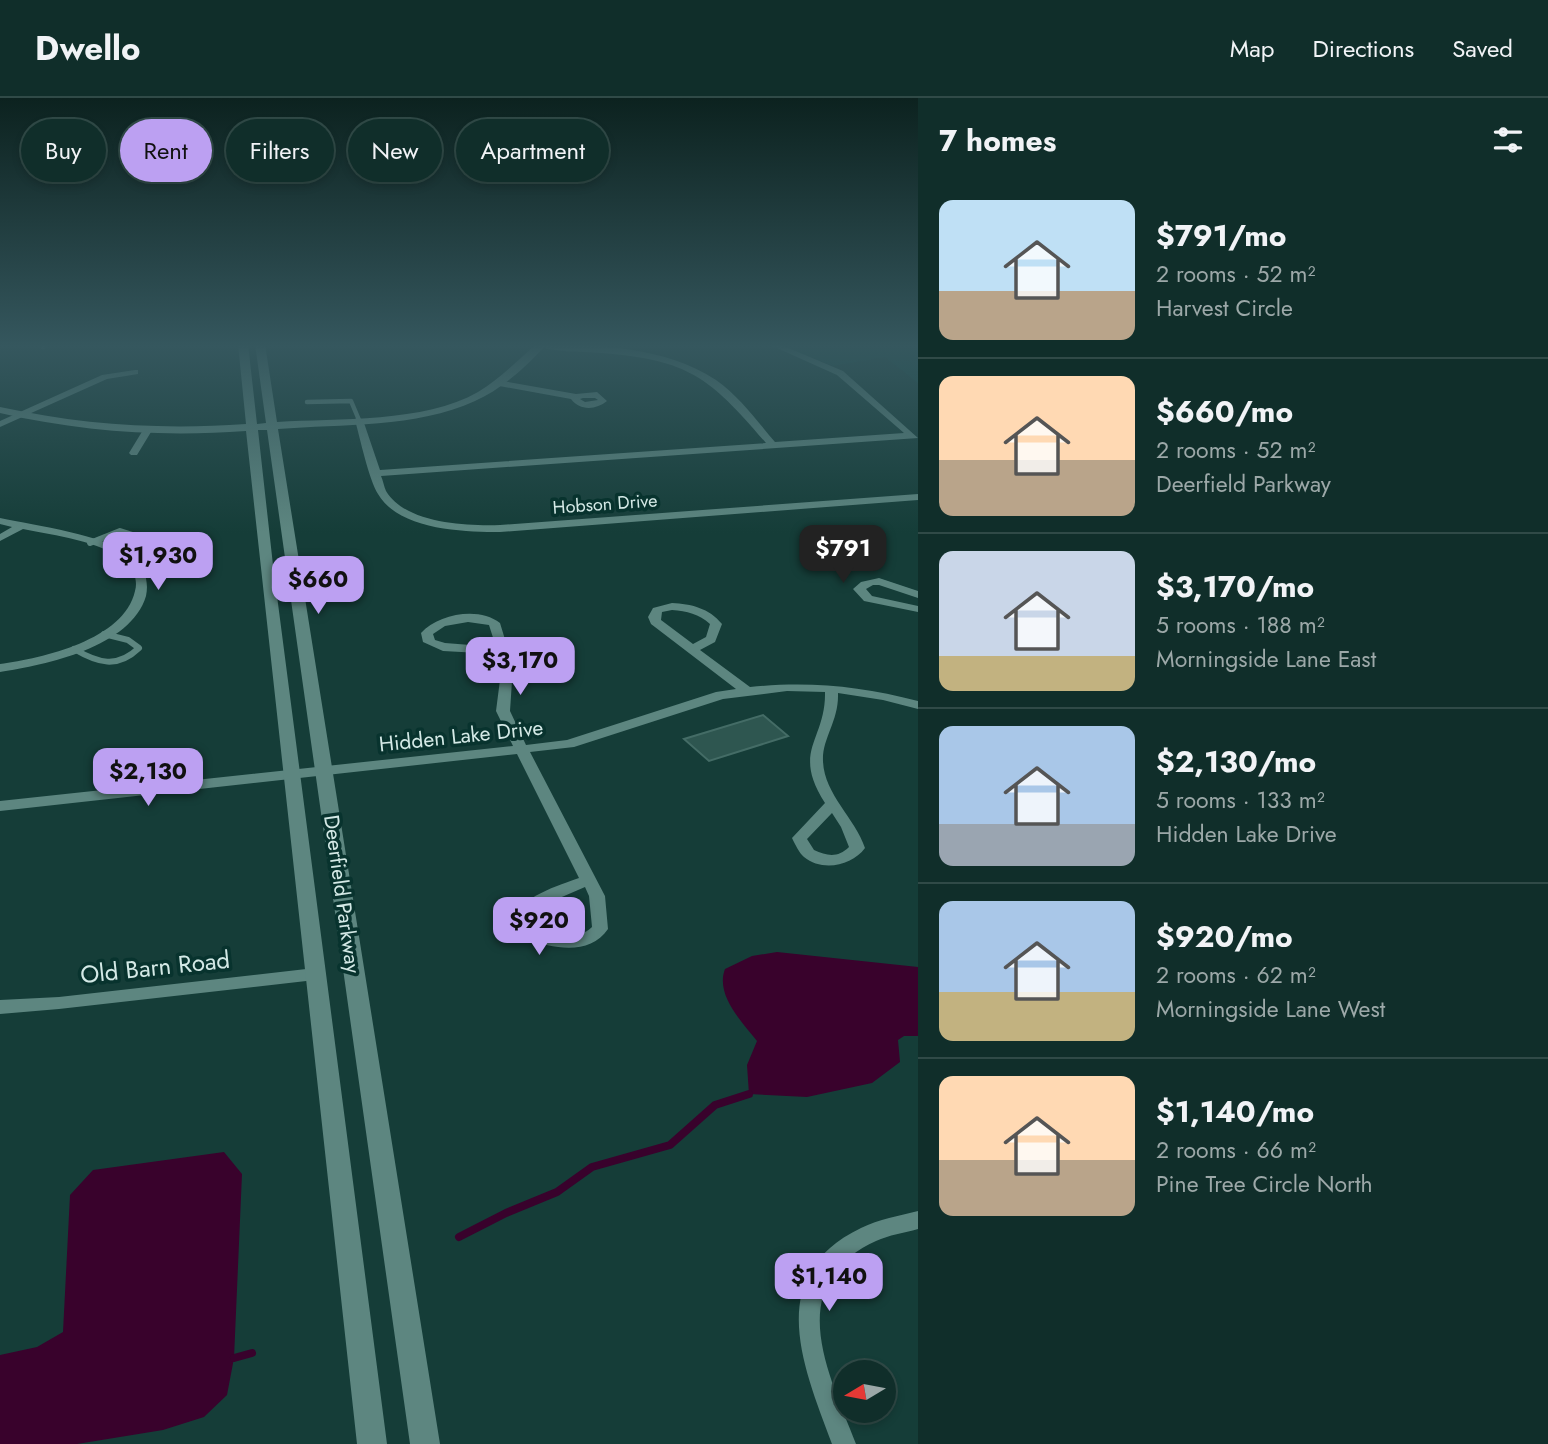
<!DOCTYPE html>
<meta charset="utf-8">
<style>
:root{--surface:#102e2a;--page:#1e3a36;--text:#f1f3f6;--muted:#9ca8a8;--line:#304a47;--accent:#bca0f2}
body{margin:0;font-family:Jost,sans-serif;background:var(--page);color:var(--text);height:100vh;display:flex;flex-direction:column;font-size:26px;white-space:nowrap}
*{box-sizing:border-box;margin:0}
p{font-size:23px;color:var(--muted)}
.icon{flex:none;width:38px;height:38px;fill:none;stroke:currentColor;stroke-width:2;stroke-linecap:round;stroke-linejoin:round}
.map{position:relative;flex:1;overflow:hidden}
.panel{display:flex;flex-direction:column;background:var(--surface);width:630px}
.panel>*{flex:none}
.top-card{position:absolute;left:21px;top:21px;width:665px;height:63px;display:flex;gap:14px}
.needle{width:46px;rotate:260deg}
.tools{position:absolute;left:833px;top:1262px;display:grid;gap:14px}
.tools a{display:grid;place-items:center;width:63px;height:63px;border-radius:50%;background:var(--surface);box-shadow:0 4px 10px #0003,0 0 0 2px var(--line);font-size:35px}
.price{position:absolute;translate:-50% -60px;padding:0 16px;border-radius:14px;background:var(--accent);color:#111;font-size:23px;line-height:46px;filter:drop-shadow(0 2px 4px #0008)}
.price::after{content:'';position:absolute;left:50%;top:42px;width:21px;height:16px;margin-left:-10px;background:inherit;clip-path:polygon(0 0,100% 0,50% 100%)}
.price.current{background:#222;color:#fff}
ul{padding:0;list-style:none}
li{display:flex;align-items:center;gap:21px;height:175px;padding:0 21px}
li+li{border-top:2px solid var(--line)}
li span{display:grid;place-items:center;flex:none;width:196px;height:140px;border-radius:14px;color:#555}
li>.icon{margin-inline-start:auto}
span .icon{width:84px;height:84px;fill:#fffc;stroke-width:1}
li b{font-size:30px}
h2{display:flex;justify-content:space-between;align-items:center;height:84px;padding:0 21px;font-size:30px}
.tag{padding:0 24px;border-radius:32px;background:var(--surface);box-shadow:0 4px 10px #0003,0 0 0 2px var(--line);font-size:24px;line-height:63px}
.tag.current{background:var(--accent);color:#111}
header{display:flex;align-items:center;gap:42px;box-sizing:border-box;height:98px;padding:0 35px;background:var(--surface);border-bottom:2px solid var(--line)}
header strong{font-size:33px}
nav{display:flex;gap:38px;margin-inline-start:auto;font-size:24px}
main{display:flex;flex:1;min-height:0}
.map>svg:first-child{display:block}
.built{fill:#124842}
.water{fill:#39022c}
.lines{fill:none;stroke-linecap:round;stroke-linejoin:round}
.stream{stroke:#39022c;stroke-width:8}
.building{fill:#2e5650;stroke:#446c66;stroke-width:2}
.lane-far1{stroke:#5d8680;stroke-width:4.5}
.lane{stroke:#5d8680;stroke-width:6}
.street{fill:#5d8680;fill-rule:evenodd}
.secondary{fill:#5d8680;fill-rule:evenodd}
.labels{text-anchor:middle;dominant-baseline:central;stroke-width:7;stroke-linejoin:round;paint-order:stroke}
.far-street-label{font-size:18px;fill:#d4e9e6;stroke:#08332e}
.street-label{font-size:21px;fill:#d4e9e6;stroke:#08332e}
.near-street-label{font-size:24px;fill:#d4e9e6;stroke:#08332e}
</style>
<header>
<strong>Dwello</strong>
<nav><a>Map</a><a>Directions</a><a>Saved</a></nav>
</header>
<main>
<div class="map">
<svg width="918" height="1346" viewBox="0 0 918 1346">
<rect width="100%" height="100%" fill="#153d38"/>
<path class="built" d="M778,246H918V285L885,259L833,268Z"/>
<path class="water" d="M777,854L918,869V938H904L898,942L900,964L872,985L807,999L749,996L747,967L757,943C742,924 715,897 725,871L752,858Z
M224,1054L242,1076L234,1260L227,1297L204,1319L163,1332L77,1346H0V1257L37,1249L63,1234L70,1097L93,1072Z"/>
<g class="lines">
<path class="stream" d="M459,1139L506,1115L557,1094L592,1069L670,1047L715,1007L749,996
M234,1260L252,1255"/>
</g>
<path class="building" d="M763,617L788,638L709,663L684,641Z"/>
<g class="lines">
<path class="lane-far1" d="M43,249L44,246
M307,304L351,303L359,322"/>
<path class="lane" d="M90,445L120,433L139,439L133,446L118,454
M74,551C98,565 117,571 139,550L128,542L104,536"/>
<path class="street" d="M533,246C593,246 665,248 716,282C739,298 757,323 775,344L904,335L837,277L768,246H779L843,273L918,340L381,378C383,382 384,389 386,393C406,426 467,428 500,427L918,396V402L500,434C463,434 399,432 378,396C369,382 360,340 355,322L356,320L363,322L380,372L766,345C710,280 690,262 602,255C581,253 552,255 533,246Z
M135,272H138V276L107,281L0,329V323L102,277Z
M497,282L576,296L597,294L607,303C596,312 580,313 571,301L494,287L493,285ZM583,300H595L598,302L585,304L580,301Z
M143,332L151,334L137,357H131L129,355Z
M0,420C37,428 104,436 133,459C145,469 149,484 146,498C131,549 46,567 0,574V566C43,560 124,542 135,493C138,483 134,471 126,464C99,442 56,438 23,431L0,443V436L12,429L0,426Z
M879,480L918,493V500L879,487H873L866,491L872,498L918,508V514L864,503L853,491L861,484Z
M672,505C691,506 709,510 722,526L715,544L700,552L750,589C809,583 860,588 918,603V611L883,602L838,595C839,623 822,640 823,663C824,696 855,720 865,750C852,768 822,774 804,759C799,755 795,746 792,740L825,705C791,652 826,643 825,594L787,593L723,601L574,649L530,654L605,798L608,831C590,858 554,850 527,842L516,823C516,799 561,787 579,780L517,656L0,713V703L513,648L496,613L501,574L498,556L443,553L423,544L421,535C438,516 479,508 500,525L513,568L510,613L526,647L567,642L716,594L736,591L651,526L648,519L653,510ZM672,512C687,513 699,516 710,526L706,539L693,546L661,522L662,514ZM468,524L489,527L496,549L445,545L435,542L433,536L445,528ZM832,715L841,729L849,749C838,760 827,758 814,752L807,741ZM585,789L589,798L592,829C577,843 557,838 539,834L532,823L533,816L548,805Z
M315,870L321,872L323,876L321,880L315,882L59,911L0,916V902L59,899Z
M918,1113V1131C904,1135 889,1137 876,1143C782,1186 828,1274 856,1346H832C803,1268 763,1177 861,1130C879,1121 899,1118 918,1113Z"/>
<path class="secondary" d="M238,246H248L257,326L266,325L255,246H265L277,324C338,320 424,325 478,294C500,281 517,263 536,246H547C527,268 502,291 475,303C416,330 342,326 278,331L440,1346H410L267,332H258L273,467L387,1346H357L246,333C163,339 82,334 0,315V309C82,327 162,332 246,326Z"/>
</g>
<linearGradient id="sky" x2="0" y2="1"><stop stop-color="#0c221f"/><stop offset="0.57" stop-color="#35575e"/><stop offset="1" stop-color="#35575e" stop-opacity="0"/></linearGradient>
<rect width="918" height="435" fill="url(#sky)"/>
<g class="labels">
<g class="far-street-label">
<text transform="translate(605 406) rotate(-4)">Hobson Drive</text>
</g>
<g class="street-label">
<text transform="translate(461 638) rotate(-6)">Hidden Lake Drive</text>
<text transform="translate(342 796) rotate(82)">Deerfield Parkway</text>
</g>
<g class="near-street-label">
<text transform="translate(155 869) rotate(-6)">Old Barn Road</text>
</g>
</g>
</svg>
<div class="tools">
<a><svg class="needle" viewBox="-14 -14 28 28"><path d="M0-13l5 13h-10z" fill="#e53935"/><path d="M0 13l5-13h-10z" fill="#9ca8a8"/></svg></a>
</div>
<b class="price current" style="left:843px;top:487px">$791</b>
<b class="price" style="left:158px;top:494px">$1,930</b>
<b class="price" style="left:318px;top:518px">$660</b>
<b class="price" style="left:520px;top:599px">$3,170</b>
<b class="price" style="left:148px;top:710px">$2,130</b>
<b class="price" style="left:539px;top:859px">$920</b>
<b class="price" style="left:829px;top:1215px">$1,140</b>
<div class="top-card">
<a class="tag">Buy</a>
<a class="tag current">Rent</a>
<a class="tag">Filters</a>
<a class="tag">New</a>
<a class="tag">Apartment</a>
</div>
</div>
<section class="panel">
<h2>7 homes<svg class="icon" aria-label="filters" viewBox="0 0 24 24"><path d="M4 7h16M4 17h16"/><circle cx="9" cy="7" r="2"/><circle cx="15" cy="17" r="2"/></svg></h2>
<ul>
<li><span style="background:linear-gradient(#bfe0f5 65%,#b9a48a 0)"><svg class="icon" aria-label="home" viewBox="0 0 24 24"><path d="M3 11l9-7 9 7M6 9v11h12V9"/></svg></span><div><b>$791/mo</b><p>2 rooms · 52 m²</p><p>Harvest Circle</p></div></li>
<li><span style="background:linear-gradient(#ffd9b3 60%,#b9a48a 0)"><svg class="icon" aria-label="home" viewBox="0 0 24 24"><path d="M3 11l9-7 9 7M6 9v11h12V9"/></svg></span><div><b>$660/mo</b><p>2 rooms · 52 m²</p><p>Deerfield Parkway</p></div></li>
<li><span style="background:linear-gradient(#c9d6e8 75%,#c2b280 0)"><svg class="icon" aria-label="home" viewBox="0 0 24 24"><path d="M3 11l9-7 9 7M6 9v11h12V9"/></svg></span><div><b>$3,170/mo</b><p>5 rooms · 188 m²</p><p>Morningside Lane East</p></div></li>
<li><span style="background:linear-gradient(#a9c7e8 70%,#9aa5b1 0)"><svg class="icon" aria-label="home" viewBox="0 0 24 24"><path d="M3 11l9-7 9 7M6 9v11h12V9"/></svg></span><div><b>$2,130/mo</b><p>5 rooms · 133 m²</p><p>Hidden Lake Drive</p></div></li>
<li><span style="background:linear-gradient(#a9c7e8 65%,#c2b280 0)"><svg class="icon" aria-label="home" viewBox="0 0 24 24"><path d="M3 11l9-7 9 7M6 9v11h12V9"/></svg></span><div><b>$920/mo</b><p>2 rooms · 62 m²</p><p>Morningside Lane West</p></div></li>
<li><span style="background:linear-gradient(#ffd9b3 60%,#b9a48a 0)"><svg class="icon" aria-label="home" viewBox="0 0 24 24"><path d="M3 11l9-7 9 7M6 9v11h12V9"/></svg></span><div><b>$1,140/mo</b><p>2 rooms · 66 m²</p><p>Pine Tree Circle North</p></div></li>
</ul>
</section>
</main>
